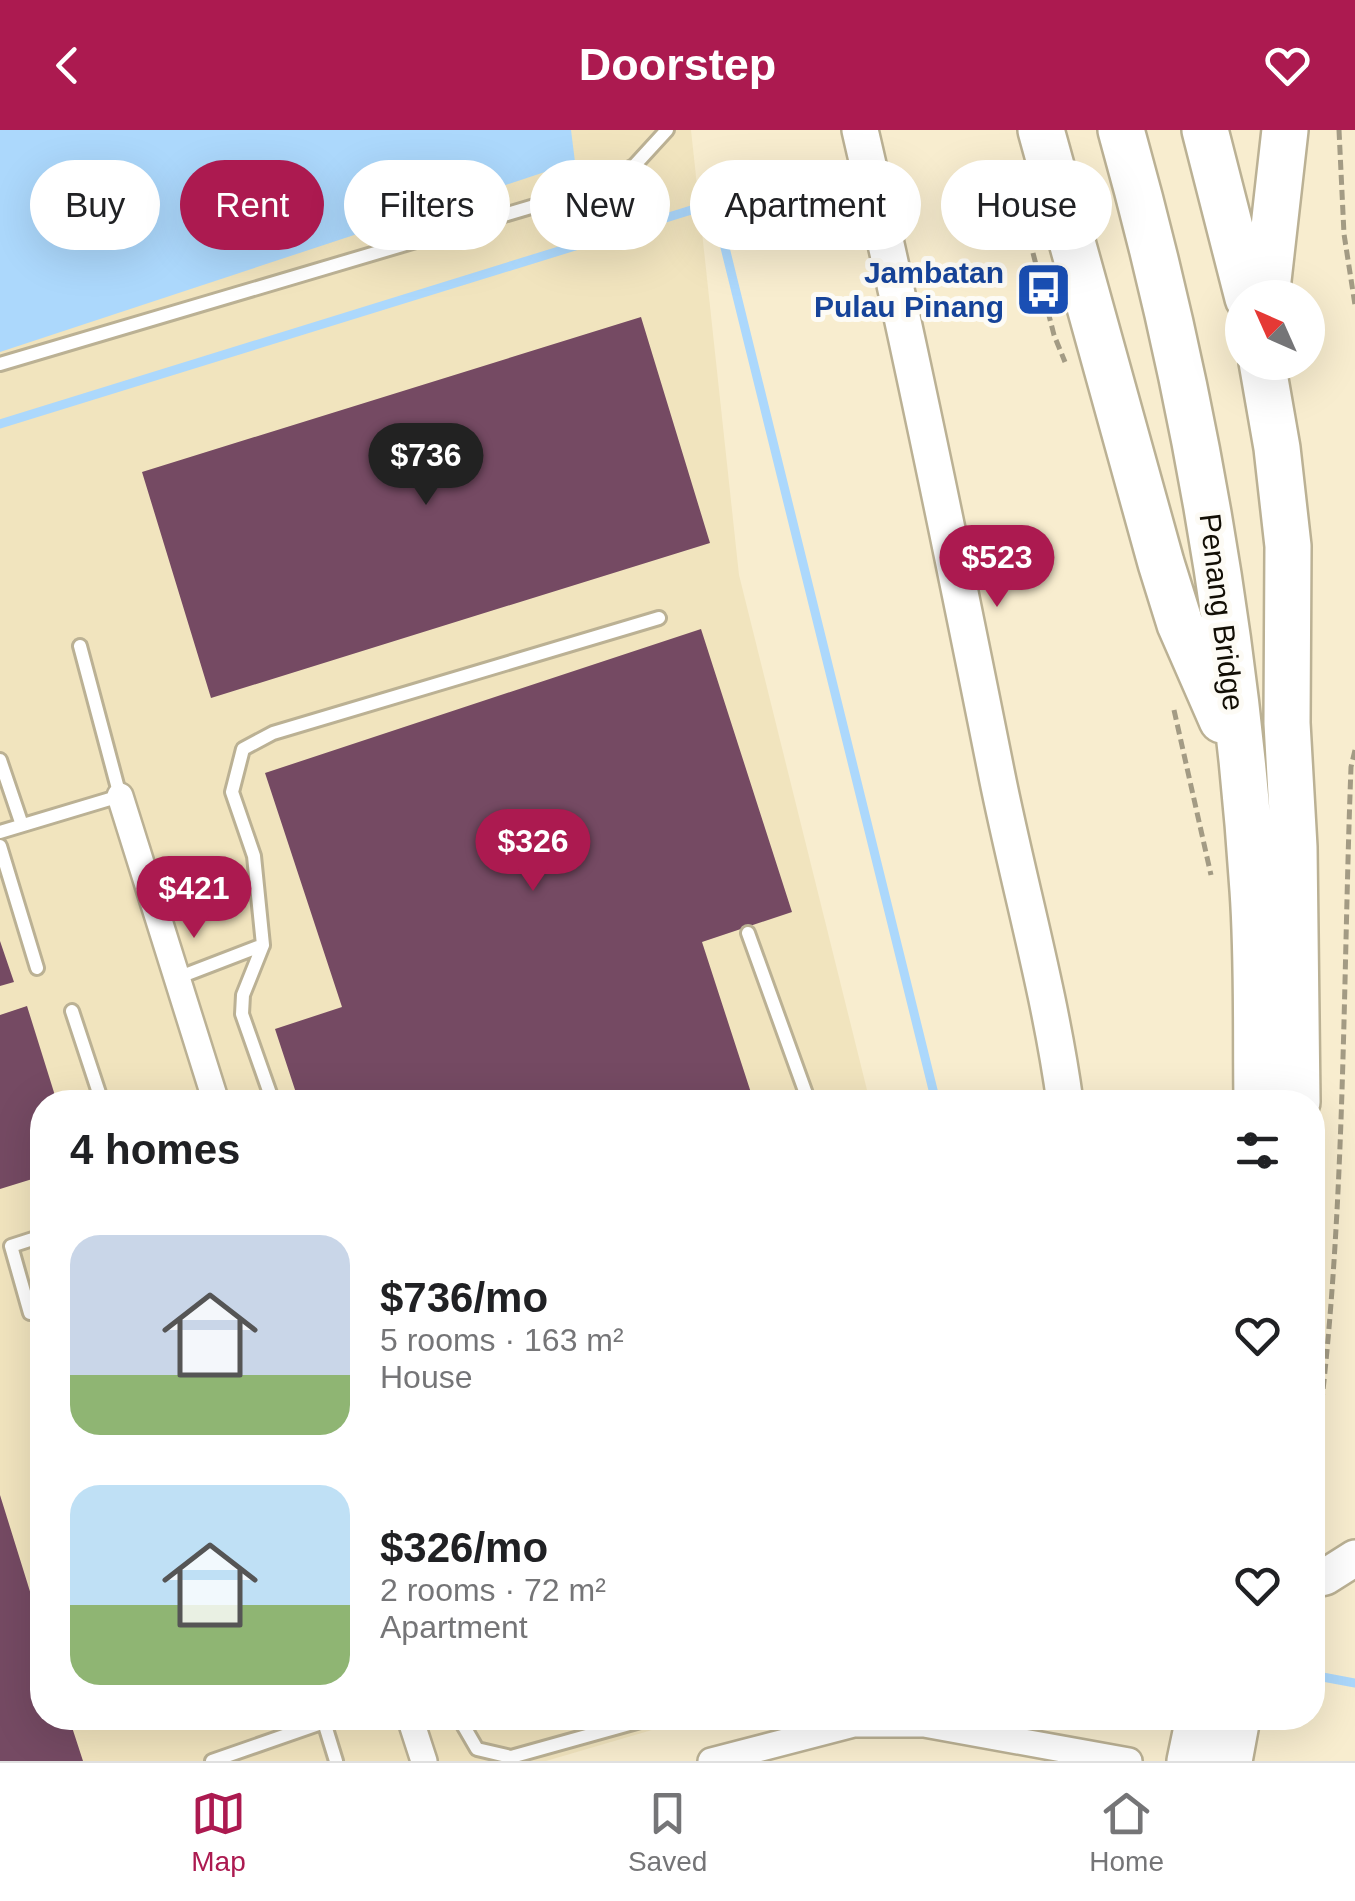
<!DOCTYPE html>
<meta charset="utf-8">
<style>
:root{--surface:#fff;--page:#f2f2f2;--text:#202124;--muted:#757577;--line:#e0e0e0;--accent:#ac1a50}
body{margin:0;font-family:Helvetica,sans-serif;background:var(--page);color:var(--text);height:100vh;display:flex;flex-direction:column;font-size:38px;white-space:nowrap}
*{box-sizing:border-box;margin:0}
p{font-size:32px;color:var(--muted)}
.icon{flex:none;width:55px;height:55px;fill:none;stroke:currentColor;stroke-width:2;stroke-linecap:round;stroke-linejoin:round}
.map{position:relative;flex:1;overflow:hidden}
.drawer{position:absolute;left:30px;top:960px;width:1295px;height:640px;display:flex;flex-direction:column;background:var(--surface);border-radius:40px;box-shadow:0 10px 40px #0002}
.drawer>*{flex:none}
.hud{position:absolute;left:30px;top:30px;width:1295px;height:90px;display:flex;gap:20px}
.needle{width:65px;rotate:315deg}
.buttons{position:absolute;left:1225px;top:150px;display:grid;gap:20px}
.buttons a{display:grid;place-items:center;width:100px;height:100px;border-radius:50%;background:var(--surface);box-shadow:0 10px 40px #0002;font-size:50px}
.price{position:absolute;translate:-50% -85px;padding:0 22px;border-radius:35px;background:var(--accent);color:#fff;font-size:32px;line-height:65px;filter:drop-shadow(0 2px 5px #0008)}
.price::after{content:'';position:absolute;left:50%;top:60px;width:30px;height:22px;margin-left:-15px;background:inherit;clip-path:polygon(0 0,100% 0,50% 100%)}
.price.current{background:#222;color:#fff}
ul{padding:0;list-style:none}
li{display:flex;align-items:center;gap:30px;height:250px;padding:0 40px}
li span{display:grid;place-items:center;flex:none;width:280px;height:200px;border-radius:30px;color:#555}
li>.icon{margin-inline-start:auto}
span .icon{width:120px;height:120px;fill:#fffc;stroke-width:1}
li b{font-size:42px}
h2{display:flex;justify-content:space-between;align-items:center;height:120px;padding:0 40px;font-size:42px}
.chip{padding:0 35px;border-radius:45px;background:var(--surface);box-shadow:0 10px 40px #0002;font-size:35px;line-height:90px}
.chip.current{background:var(--accent);color:#fff}
header{display:flex;justify-content:space-between;align-items:center;height:130px;padding:0 40px;background:var(--accent);color:#fff;font-size:45px;font-weight:700}
.dock{display:flex;justify-content:space-around;align-items:center;height:140px;border-top:2px solid var(--line);background:var(--surface);font-size:28px;color:var(--muted)}
.dock a{display:grid;justify-items:center;gap:5px}
.dock .current{color:var(--accent)}
.map>svg:first-child{display:block}
.built{fill:#f1e4be}
.water{fill:#acd8fc}
.lines{fill:none;stroke-linecap:round;stroke-linejoin:round}
.stream{stroke:#acd8fc;stroke-width:9}
.building{fill:#754a63}
.lane-casing{stroke:#bbb194;stroke-width:18}
.street-casing{stroke:#bbb194;stroke-width:30}
.secondary-casing{stroke:#bbb194;stroke-width:40}
.highway-casing{stroke:#bbb194;stroke-width:50}
.path{stroke:#a39b84;stroke-width:5;stroke-dasharray:10 5;stroke-linecap:butt}
.lane{stroke:#fff;stroke-width:12}
.street{stroke:#fff;stroke-width:25}
.secondary{stroke:#fff;stroke-width:35}
.highway{stroke:#fff;stroke-width:45}
.labels{text-anchor:middle;dominant-baseline:central;stroke-width:10;stroke-linejoin:round;paint-order:stroke}
.transit-label{font-size:30px;font-weight:bold;fill:#164399;stroke:#fdfbf5;text-anchor:end}
.street-label{font-size:30px;fill:#120e05;stroke:#fdfbf5}
</style>
<header><svg class="icon" aria-label="back" viewBox="0 0 24 24"><path d="M15 5l-7 7 7 7"/></svg>Doorstep<svg class="icon" aria-label="heart" viewBox="0 0 24 24"><path d="M12 20l-8-8c-3-5 5-10 8-4 3-6 11-1 8 4z"/></svg></header>
<div class="map">
<svg width="1355" height="1631" viewBox="0 0 1355 1631">
<rect width="100%" height="100%" fill="#f8edcf"/>
<path class="built" d="M0,0H691L739,445L870,972H42V1588H693L546,1631H0Z"/>
<path class="water" d="M0,0H571L575,32L0,222Z"/>
<g class="lines">
<path class="stream" d="M0,294L714,73L936,972
M1312,1545L1355,1553"/>
</g>
<path class="building" d="M641,187L710,413L211,568L142,342Z
M701,499L792,782L702,812L754,972H299L275,899L342,877L265,643Z
M0,811L14,852L0,856Z
M27,876L57,972H42V1046L0,1059V885Z
M0,1365L42,1500V1588H69L83,1631H0Z"/>
<g class="lines">
<defs>
<path id="lane" d="M0,234L585,61L634,36L667,0
M0,630L22,695
M0,702L120,666L80,516
M0,716L37,838
M748,803L809,972
M263,815L243,865L242,884L273,972
M177,848L263,815L254,726L232,662L243,619L273,603L659,488
M72,881L102,972
M42,1106L11,1116L30,1183L42,1179
M459,1588L477,1619L511,1627L651,1588
M212,1631L324,1592L336,1631"/>
<path id="street" d="M120,666L216,972
M410,1588L424,1631
M711,1631L854,1594H924L1129,1631"/>
<path id="secondary" d="M860,0C910,214 954,430 997,646C1019,755 1050,862 1065,972
M1312,1450L1325,1447L1355,1428"/>
<path id="highway" d="M1041,0L1161,433L1180,494L1222,590
M1121,0C1191,249 1236,502 1253,760C1258,831 1256,902 1257,972
M1205,0L1248,168
M1266,168L1285,0
M1262,232L1277,318L1288,416L1287,593L1294,717L1297,972
M1190,1631L1199,1588
M1229,1631L1237,1588"/>
</defs>
<use href="#lane" class="lane-casing"/>
<use href="#street" class="street-casing"/>
<use href="#secondary" class="secondary-casing"/>
<use href="#highway" class="highway-casing"/>
<path class="path" d="M1339,0L1344,104L1355,175
M1033,123L1054,205L1065,232
M1174,580L1211,745
M1312,1348C1346,1113 1342,874 1351,637L1355,620"/>
<use href="#lane" class="lane"/>
<use href="#street" class="street"/>
<use href="#secondary" class="secondary"/>
<use href="#highway" class="highway"/>
</g>
<defs>
<symbol id="bus-square" viewBox="-11 -11 22 22"><rect x="-9" y="-9" width="18" height="18" rx="4" fill="#1a4fb4" stroke="#fdfbf5"/><path d="M-5-6H5V4H4V6H2V4H-2V6H-4V4H-5ZM-3.5-4V0h7V-4ZM-3.5 1.2v1.5H-2V1.2ZM2 1.2v1.5H3.5V1.2Z" fill="#fff"/></symbol>
</defs>
<g fill-rule="evenodd">
<use href="#bus-square" x="1012" y="128" width="63" height="63"/>
</g>
<g class="labels">
<g class="transit-label">
<text x="1004" y="142">Jambatan<tspan x="1004" dy="34">Pulau Pinang</tspan></text>
</g>
<g class="street-label">
<text transform="translate(1222 482) rotate(83)">Penang Bridge</text>
</g>
</g>
</svg>
<div class="buttons">
<a><svg class="needle" viewBox="-14 -14 28 28"><path d="M0-13l5 13h-10z" fill="#e53935"/><path d="M0 13l5-13h-10z" fill="#757577"/></svg></a>
</div>
<b class="price current" style="left:426px;top:378px">$736</b>
<b class="price" style="left:997px;top:480px">$523</b>
<b class="price" style="left:533px;top:764px">$326</b>
<b class="price" style="left:194px;top:811px">$421</b>
<div class="hud">
<a class="chip">Buy</a>
<a class="chip current">Rent</a>
<a class="chip">Filters</a>
<a class="chip">New</a>
<a class="chip">Apartment</a>
<a class="chip">House</a>
</div>
<section class="drawer">
<h2>4 homes<svg class="icon" aria-label="filters" viewBox="0 0 24 24"><path d="M4 7h16M4 17h16"/><circle cx="9" cy="7" r="2"/><circle cx="15" cy="17" r="2"/></svg></h2>
<ul>
<li><span style="background:linear-gradient(#c9d6e8 70%,#8fb573 0)"><svg class="icon" aria-label="home" viewBox="0 0 24 24"><path d="M3 11l9-7 9 7M6 9v11h12V9"/></svg></span><div><b>$736/mo</b><p>5 rooms · 163 m²</p><p>House</p></div><svg class="icon" aria-label="heart" viewBox="0 0 24 24"><path d="M12 20l-8-8c-3-5 5-10 8-4 3-6 11-1 8 4z"/></svg></li>
<li><span style="background:linear-gradient(#bfe0f5 60%,#8fb573 0)"><svg class="icon" aria-label="home" viewBox="0 0 24 24"><path d="M3 11l9-7 9 7M6 9v11h12V9"/></svg></span><div><b>$326/mo</b><p>2 rooms · 72 m²</p><p>Apartment</p></div><svg class="icon" aria-label="heart" viewBox="0 0 24 24"><path d="M12 20l-8-8c-3-5 5-10 8-4 3-6 11-1 8 4z"/></svg></li>
</ul>
</section>
</div>
<nav class="dock">
<a class="current"><svg class="icon" aria-label="map" viewBox="0 0 24 24"><path d="M3 6l6-2 6 2 6-2v14l-6 2-6-2-6 2zM9 4v14M15 6v14"/></svg>Map</a>
<a><svg class="icon" aria-label="saved" viewBox="0 0 24 24"><path d="M7 4h10v16l-5-4-5 4z"/></svg>Saved</a>
<a><svg class="icon" aria-label="home" viewBox="0 0 24 24"><path d="M3 11l9-7 9 7M6 9v11h12V9"/></svg>Home</a>
</nav>
